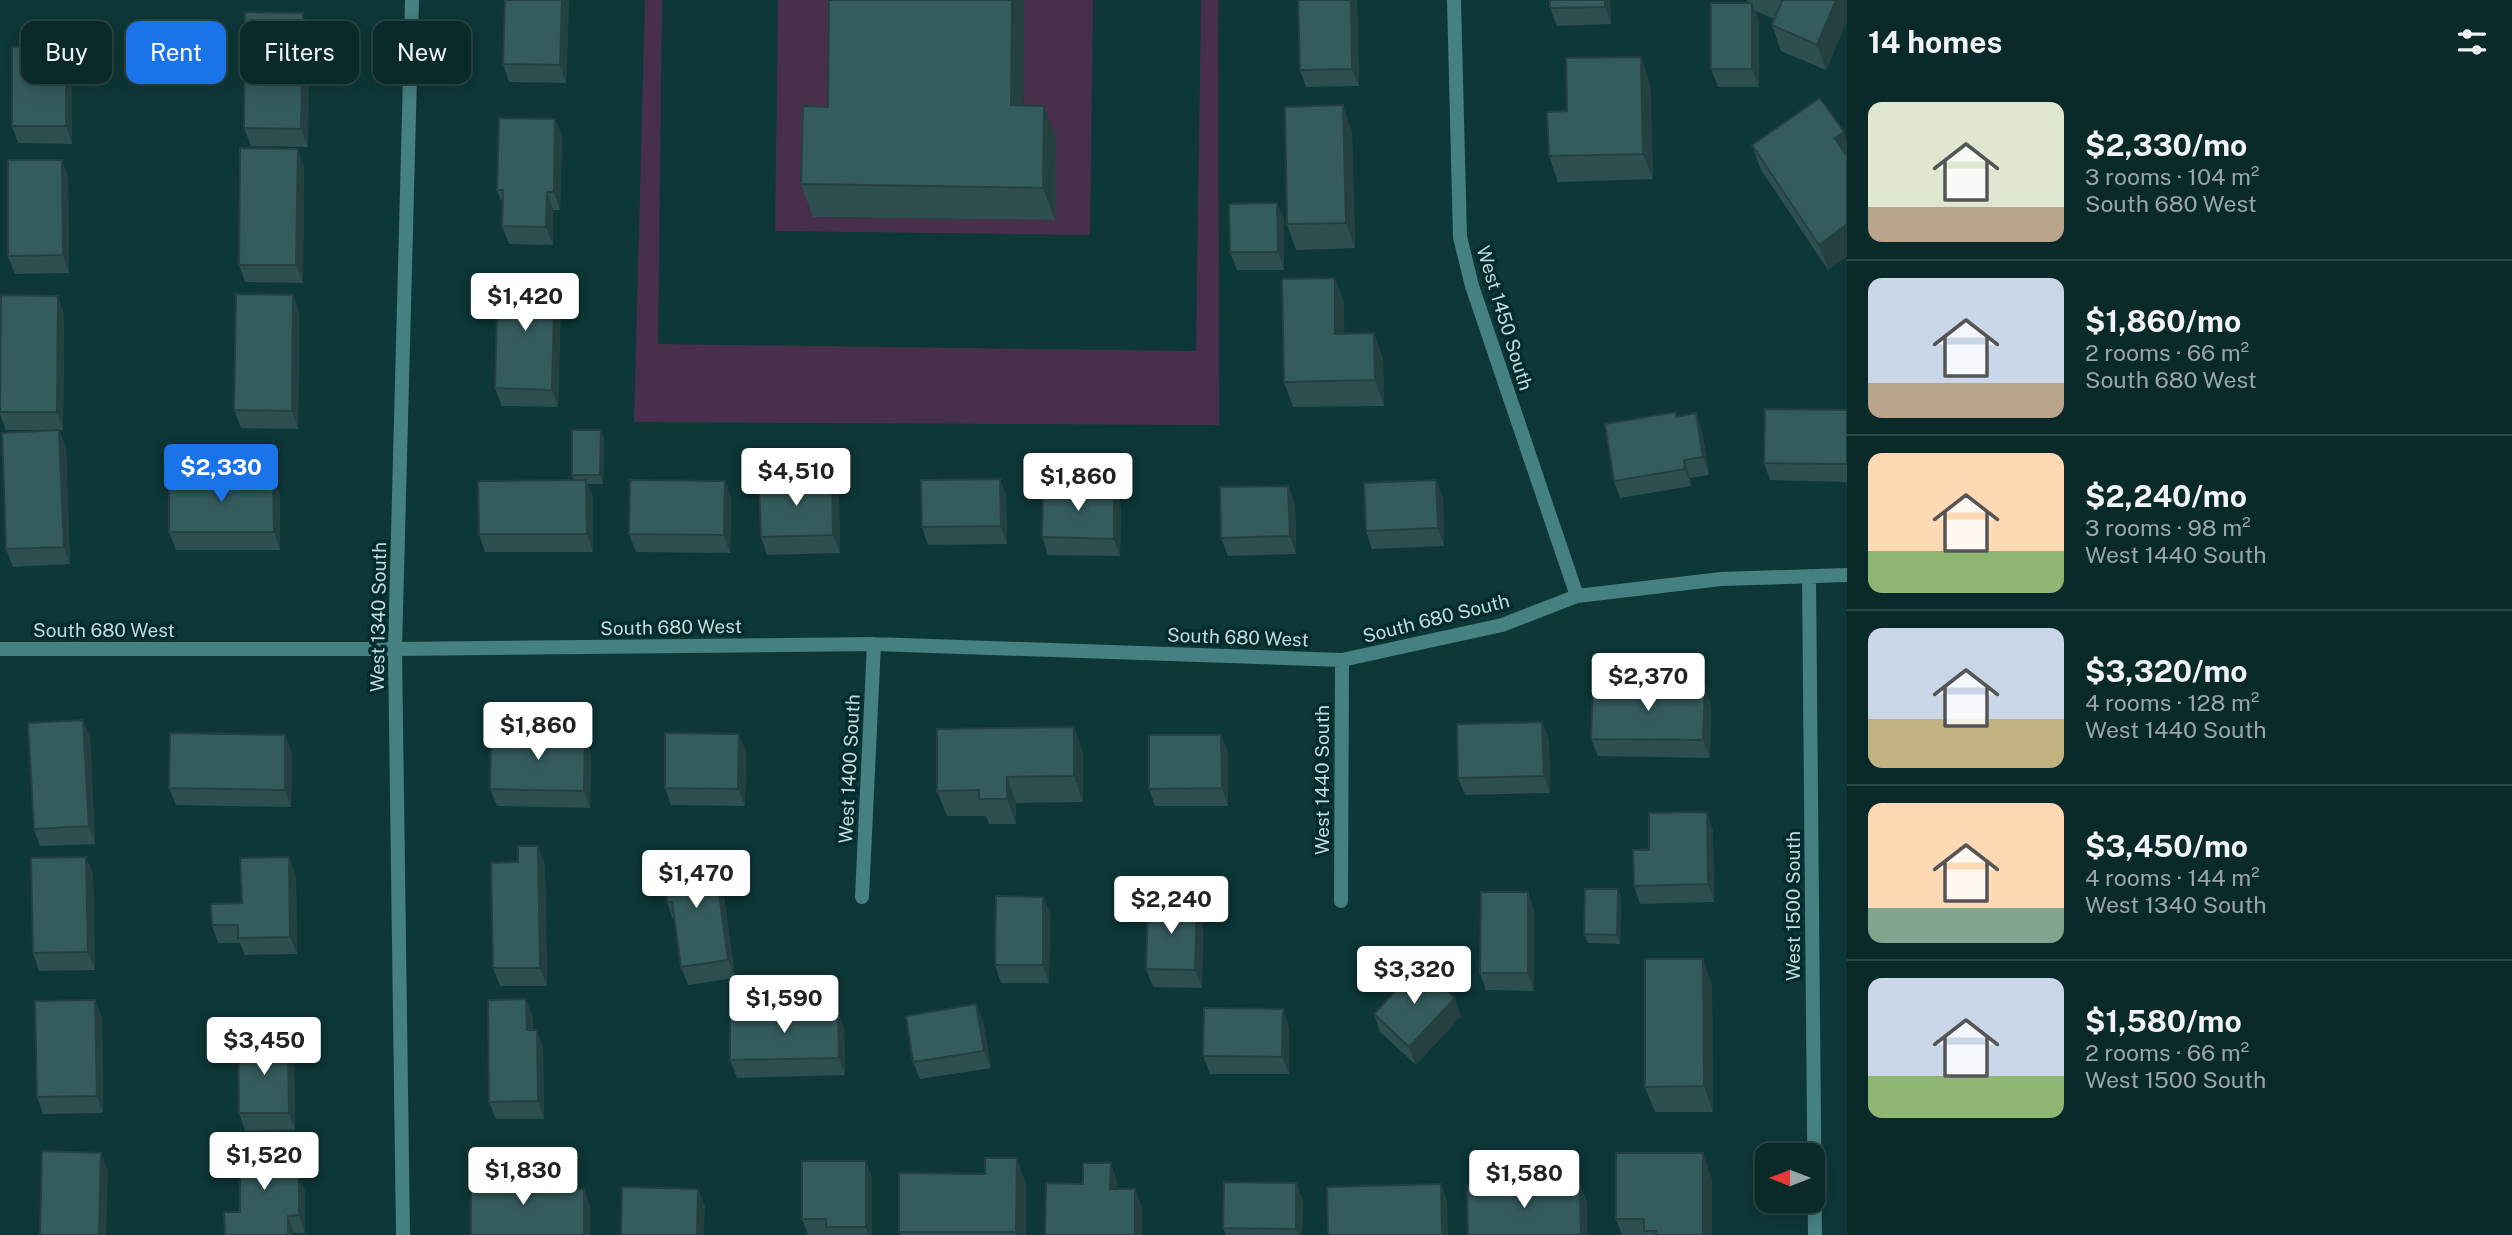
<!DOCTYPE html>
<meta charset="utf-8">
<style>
:root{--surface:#0a2929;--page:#133131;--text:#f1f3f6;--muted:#99a6a8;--line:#2a4546;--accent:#1a73e8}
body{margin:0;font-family:"Public Sans",sans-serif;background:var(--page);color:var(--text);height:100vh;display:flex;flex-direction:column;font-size:26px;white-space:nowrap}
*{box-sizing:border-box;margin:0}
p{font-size:23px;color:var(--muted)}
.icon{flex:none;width:38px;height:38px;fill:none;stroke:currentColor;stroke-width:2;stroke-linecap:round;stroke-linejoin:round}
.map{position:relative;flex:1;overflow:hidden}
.drawer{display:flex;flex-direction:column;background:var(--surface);width:665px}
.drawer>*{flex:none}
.hud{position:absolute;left:21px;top:21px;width:665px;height:63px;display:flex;gap:14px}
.needle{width:46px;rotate:270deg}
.buttons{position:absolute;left:1755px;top:1143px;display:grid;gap:14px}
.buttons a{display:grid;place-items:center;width:70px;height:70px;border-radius:14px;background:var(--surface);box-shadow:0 4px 18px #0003,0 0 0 2px var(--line);font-size:35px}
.price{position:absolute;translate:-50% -60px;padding:0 16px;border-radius:7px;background:#fff;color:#222;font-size:23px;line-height:46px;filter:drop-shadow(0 2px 4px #0008)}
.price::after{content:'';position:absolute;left:50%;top:42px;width:21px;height:16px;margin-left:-10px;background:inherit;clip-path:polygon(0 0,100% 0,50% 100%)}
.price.selected{background:var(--accent);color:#fff}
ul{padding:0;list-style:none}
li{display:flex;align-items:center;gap:21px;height:175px;padding:0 21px}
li+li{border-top:2px solid var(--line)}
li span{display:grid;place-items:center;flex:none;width:196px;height:140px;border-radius:14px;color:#555}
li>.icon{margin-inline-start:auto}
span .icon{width:84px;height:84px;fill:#fffc;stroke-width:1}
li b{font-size:30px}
h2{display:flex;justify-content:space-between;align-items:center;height:84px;padding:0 21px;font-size:30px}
.chip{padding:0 24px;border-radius:14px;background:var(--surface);box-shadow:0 4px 18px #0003,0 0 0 2px var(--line);font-size:24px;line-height:63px}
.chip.selected{background:var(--accent);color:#fff}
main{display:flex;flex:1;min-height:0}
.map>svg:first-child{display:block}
.green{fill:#48304d}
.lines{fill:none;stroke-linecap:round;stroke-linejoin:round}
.street{stroke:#468182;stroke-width:14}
.wall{fill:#2e4f50}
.shaded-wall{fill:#254041}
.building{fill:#355c5d;stroke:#254041;stroke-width:2}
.labels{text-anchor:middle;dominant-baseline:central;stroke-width:7;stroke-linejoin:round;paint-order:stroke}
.street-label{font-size:19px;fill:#c5dada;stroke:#022c2d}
</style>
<main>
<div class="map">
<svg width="1847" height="1235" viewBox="0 0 1847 1235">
<rect width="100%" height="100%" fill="#0e3737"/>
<path class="green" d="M645,0H662L658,344L1196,351L1201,0H1218L1219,425L634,422Z
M778,0H842L840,140L813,217L1054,220L1023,137L1024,0H1093L1090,235L775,231Z"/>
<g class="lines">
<path class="street" d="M1454,0L1460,237L1472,286L1577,596
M1809,576L1815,1235
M0,649H395L874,644L1342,660L1502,625L1577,596L1721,579L1847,575
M862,897L874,644
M1341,901L1342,660
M403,1235L395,649L412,0"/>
</g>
<path class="wall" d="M569,0L566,83L509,82L503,64Z
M1024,0L1023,105L1056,138L1055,220L813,217L801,184Z
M1298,0H1357L1359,86L1306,87L1300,70Z
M1550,0H1610L1611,24L1557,26L1550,8Z
M1747,0H1847V21L1826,70L1781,51L1772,25L1775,19L1755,11L1759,21V87H1718L1711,69L1748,3Z
M309,30L308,147L251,146L244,128Z
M72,65V144L18,143L12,126Z
M1650,83L1653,179L1558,182L1549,156L1567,111Z
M555,119L562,136L560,210H553V245L509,244L502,226L503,205L497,190Z
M1352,131L1355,248L1296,250L1287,224Z
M1844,132L1847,142V256L1828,270L1761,170L1752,145Z
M304,167L303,283L245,282L239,265Z
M68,177L69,273L15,274L8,256Z
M1277,203L1284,220V270H1237L1230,252Z
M555,278L561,295L558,407L502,406L495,388Z
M1335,278L1344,303V334L1374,333L1383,359L1384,406L1293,407L1284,382Z
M1,295L64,314L63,430H6L0,414Z
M293,295L299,313L298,429L241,428L234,410Z
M1847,410V482L1770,480L1764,463Z
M1677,417L1702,431L1709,475L1690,478L1691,486L1620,498L1614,481Z
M59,430L66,448L70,564L13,567L6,549Z
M601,430L604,439L603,484H588L593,498V552H485L479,534L574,480L572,475Z
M273,478L280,495V550H176L169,532Z
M1000,479L1006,496L1007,544L928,545L922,527Z
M832,480L839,497L840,553L767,555L761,537Z
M1436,480L1443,498L1444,546L1372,549L1366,531Z
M725,481L731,498L730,553L636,552L629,534Z
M1114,489L1121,507L1120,556L1048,555L1042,537Z
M1295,503L1296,554L1228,556L1221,538Z
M1711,705L1710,758L1598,756L1591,739Z
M1074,727L1083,753V802L1016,803V824H989L986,816H947L937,791Z
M1221,735L1228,753V806H1155L1149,789Z
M585,736L591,754L590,808L497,806L490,789Z
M90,737L95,844L40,846L34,829Z
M1549,739L1550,793L1465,795L1458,778Z
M746,752L745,806L671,805L665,788Z
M292,753L291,807L176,805L169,788Z
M1713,830L1714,902L1640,904L1634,886L1649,850Z
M714,856L721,874L735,978L688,985L681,967L675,920H673L667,902Z
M545,864L547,986H500L493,968Z
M93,874L95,970L39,971L33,953Z
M296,875L297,954L245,955L240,943H218L212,925L242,903Z
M1618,889L1621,898L1620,944L1588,943L1584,934Z
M1043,897L1050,914L1049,983H1001L995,965Z
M1197,903L1203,921L1202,988L1153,987L1146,969Z
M1534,910V991L1486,990L1480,973Z
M1712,985L1713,1112H1655L1645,1087Z
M95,1000L102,1018L103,1113L43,1114L37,1097Z
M976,1004L983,1022L991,1068L920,1079L913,1062Z
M1374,1014L1461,1016L1416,1065L1380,1032Z
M533,1017V1030L543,1047L544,1119H496L489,1102Z
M1289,1027V1074H1210L1203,1056Z
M844,1028L845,1075L737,1078L730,1060Z
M288,1041L294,1059L295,1130L245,1131L239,1113Z
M287,1144L293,1161V1174L305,1191V1233H294V1235L240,1212Z
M866,1161L872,1179V1235H808L802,1219Z
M1712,1179V1235H1622L1616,1219Z
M1296,1183L1303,1200L1302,1235H1226L1223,1228Z
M1026,1184V1235H901L899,1232Z"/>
<path class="shaded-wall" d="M562,0H569L566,83L560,65Z
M1012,0H1024L1023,137L1011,105Z
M1351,0H1357L1359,86L1352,69Z
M1605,0H1610L1611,24L1605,7Z
M1836,0H1847V21L1826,70L1817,45Z
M1752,3L1759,21V87L1752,69Z
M303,13L309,30L308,147L301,129Z
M66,48L72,65V144L66,126Z
M1641,57L1650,83L1653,179L1643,154Z
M1343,105L1352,131L1355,248L1346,223Z
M1044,106L1056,138L1055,220L1043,188Z
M555,119L562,136L560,210L554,192Z
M1844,132L1847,142V162L1835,138Z
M298,149L304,167L303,283L296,265Z
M62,160L68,177L69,273L63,255Z
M547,192L553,210V245L546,227Z
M1277,203L1284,220V270L1278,252Z
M1847,224V256L1828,270L1819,245Z
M555,278L561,295L558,407L552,390Z
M1335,278L1344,303L1345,360L1335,334Z
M293,295L299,313L298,429L292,411Z
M58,296L64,314L63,430L57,412Z
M1374,333L1383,359L1384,406L1375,380Z
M1696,413L1702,431L1709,475L1703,457Z
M59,430L66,448L70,564L64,547Z
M601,430L604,439L603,484L600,475Z
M1684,460L1690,478L1691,486L1685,469Z
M273,478L280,495V550L274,532Z
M1000,479L1006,496L1007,544L1001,526Z
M586,480L593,498V552L587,534Z
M832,480L839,497L840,553L833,535Z
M1436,480L1443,498L1444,546L1438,528Z
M725,481L731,498L730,553L724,535Z
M1288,486L1295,503L1296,554L1290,536Z
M1114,489L1121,507L1120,556L1114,539Z
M1705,687L1711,705L1710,758L1703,740Z
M83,720L90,737L95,844L89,826Z
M1542,722L1549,739L1550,793L1544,776Z
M1074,727L1083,753V802L1074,776Z
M739,734L746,752L745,806L738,789Z
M285,735L292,753L291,807L285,790Z
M1221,735L1228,753V806L1222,788Z
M585,736L591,754L590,808L584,791Z
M1007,777L1016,803V824L1007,799Z
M1707,812L1713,830L1714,902L1708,884Z
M538,846L545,864L547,986L540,968Z
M714,856L721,874L735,978L728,960Z
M86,857L93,874L95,970L88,952Z
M289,857L296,875L297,954L290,937Z
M1618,889L1621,898L1620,944L1617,935Z
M1528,892L1534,910V991L1528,973Z
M1043,897L1050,914L1049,983L1043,965Z
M1197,903L1203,921L1202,988L1195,970Z
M1703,959L1712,985L1713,1112L1704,1086Z
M1455,998L1461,1016L1416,1065L1409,1047Z
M526,999L533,1017V1047L527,1030Z
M95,1000L102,1018L103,1113L97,1096Z
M976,1004L983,1022L991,1068L984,1051Z
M1283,1009L1289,1027V1074L1282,1057Z
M838,1010L844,1028L845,1075L839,1058Z
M537,1030L543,1047L544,1119L538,1101Z
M288,1041L294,1059L295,1130L289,1113Z
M287,1144L293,1161V1191L287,1174Z
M101,1153L108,1170L106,1235H99Z
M1703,1153L1712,1179V1235H1703Z
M1017,1158L1026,1184V1235H1017L1016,1232Z
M866,1161L872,1179V1235H868L866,1227Z
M1111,1163L1117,1181V1206L1110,1189Z
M524,1170L531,1187V1206L524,1189Z
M299,1174L305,1191V1233L299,1215Z
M1296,1183L1303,1200L1302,1235H1298L1296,1229Z
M1441,1184L1447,1201L1448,1235H1442Z
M1580,1185L1587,1202V1235H1581Z
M584,1189L590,1206V1235H584Z
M698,1189L705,1206L704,1235H697Z
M1135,1189L1142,1207V1235H1135Z
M288,1216L294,1233V1235H288Z"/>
<path class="building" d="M505,0H562L560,65L503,64Z
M829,0H1012L1011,105L1044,106L1043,188L801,184L803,106L828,107Z
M1298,0H1351L1352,69L1300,70Z
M1550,0H1605V7L1550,8Z
M1780,0H1836L1817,45L1772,25L1782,1Z
M1711,3H1752V69H1711Z
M245,12L303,13L301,129L244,128Z
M12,47L66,48V126H12Z
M1641,57L1643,154L1549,156L1547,112L1567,111L1566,58Z
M1820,98L1844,132L1835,138L1847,157V224L1819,245L1752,145Z
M1343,105L1346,223L1287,224L1285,107Z
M499,118L555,119L554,192H547L546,227L502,226L503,190H497Z
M240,148L298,149L296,265H239Z
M8,160H62L63,255L8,256Z
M1277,203L1278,252H1230L1229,204Z
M498,276L555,278L552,390L495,388Z
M1335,278V334L1374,333L1375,380L1284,382L1282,279Z
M236,294L293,295L292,411L234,410Z
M1,295L58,296L57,412H0Z
M1765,409L1847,410V464L1764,463Z
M1676,412V417L1696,413L1703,457L1684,460L1685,469L1614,481L1605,424Z
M59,430L64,547L6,549L2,433Z
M572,430H601L600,475H572Z
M169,474L273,478L274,532H169Z
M1000,479L1001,526L922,527L921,480Z
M586,480L587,534H479L478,481Z
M630,480L725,481L724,535L629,534Z
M832,480L833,535L761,537L759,481Z
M1436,480L1438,528L1366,531L1364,483Z
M1288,486L1290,536L1221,538L1220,487Z
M1043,488L1114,489V539L1042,537Z
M1593,685L1705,687L1703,740L1591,739Z
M83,720L89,826L34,829L28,723Z
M1542,722L1544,776L1458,778L1457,724Z
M1074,727V776L1007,777V799H979V790L937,791V729Z
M170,733L285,735V790L169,788Z
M665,733L739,734L738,789L665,788Z
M491,734L585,736L584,791L490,789Z
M1149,735H1221L1222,788L1149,789Z
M1707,812L1708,884L1634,886L1633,850H1649V813Z
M518,846H538L540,968H493L491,863L518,862Z
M714,856L728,960L681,967L672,902H667L661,863Z
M86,857L88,952L33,953L31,858Z
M289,857L290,937L238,938V925H212L211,904L242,903L240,858Z
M1585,889H1618L1617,935L1584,934Z
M1481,892H1528V973H1480Z
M996,896L1043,897V965H995Z
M1148,902L1197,903L1195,970L1146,969Z
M1645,959H1703L1704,1086L1645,1087Z
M1419,965L1455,998L1409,1047L1374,1014Z
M526,999L527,1030H537L538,1101L489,1102L488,1000Z
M95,1000L97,1096L37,1097L35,1001Z
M976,1004L984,1051L913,1062L906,1016Z
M1204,1008L1283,1009L1282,1057L1203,1056Z
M838,1010L839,1058L730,1060V1012Z
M238,1041H288L289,1113H239Z
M240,1144H287V1174H299V1215L288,1216V1235H225L224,1212H240Z
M42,1151L101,1153L99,1235H40Z
M1616,1153H1703V1235H1656V1231H1644V1219H1616Z
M985,1158H1017L1016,1232H899V1173L985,1174Z
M802,1161H866V1227H826V1219H802Z
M1083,1163H1111L1110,1189H1135V1235H1045L1046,1183L1083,1184Z
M471,1170H524V1189H584V1235H471Z
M1224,1182L1296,1183V1229L1223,1228Z
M1441,1184L1442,1235H1328L1327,1187Z
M1580,1185L1581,1235H1468L1467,1186Z
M622,1187L698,1189L697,1235H621Z"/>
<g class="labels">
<g class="street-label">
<text transform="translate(1505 318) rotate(73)">West 1450 South</text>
<text transform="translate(378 617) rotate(-89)">West 1340 South</text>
<text transform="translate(1436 618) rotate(-14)">South 680 South</text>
<text transform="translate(671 627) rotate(-1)">South 680 West</text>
<text x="104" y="630">South 680 West</text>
<text transform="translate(1238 637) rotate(2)">South 680 West</text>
<text transform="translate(849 769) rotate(-87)">West 1400 South</text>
<text transform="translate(1322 780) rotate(-90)">West 1440 South</text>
<text transform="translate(1793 906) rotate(-90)">West 1500 South</text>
</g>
</g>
</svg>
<div class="buttons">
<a><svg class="needle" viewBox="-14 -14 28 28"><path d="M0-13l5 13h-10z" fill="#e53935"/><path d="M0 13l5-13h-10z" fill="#99a6a8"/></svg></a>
</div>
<b class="price" style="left:525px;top:333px">$1,420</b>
<b class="price selected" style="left:221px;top:504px">$2,330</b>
<b class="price" style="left:796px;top:508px">$4,510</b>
<b class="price" style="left:1078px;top:513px">$1,860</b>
<b class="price" style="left:1648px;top:713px">$2,370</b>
<b class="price" style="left:538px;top:762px">$1,860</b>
<b class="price" style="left:696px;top:910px">$1,470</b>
<b class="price" style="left:1171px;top:936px">$2,240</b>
<b class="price" style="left:1414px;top:1006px">$3,320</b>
<b class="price" style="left:784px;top:1035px">$1,590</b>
<b class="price" style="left:264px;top:1077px">$3,450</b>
<b class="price" style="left:264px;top:1192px">$1,520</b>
<b class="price" style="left:523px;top:1207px">$1,830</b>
<b class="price" style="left:1524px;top:1210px">$1,580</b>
<div class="hud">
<a class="chip">Buy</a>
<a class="chip selected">Rent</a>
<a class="chip">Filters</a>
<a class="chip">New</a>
</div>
</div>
<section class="drawer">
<h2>14 homes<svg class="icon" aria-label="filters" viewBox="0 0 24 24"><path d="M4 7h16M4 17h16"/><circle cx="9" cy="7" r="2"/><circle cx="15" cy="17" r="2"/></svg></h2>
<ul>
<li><span style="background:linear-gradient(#dfe7d0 75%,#b9a48a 0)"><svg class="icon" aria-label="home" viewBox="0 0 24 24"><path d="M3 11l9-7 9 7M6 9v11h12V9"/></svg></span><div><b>$2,330/mo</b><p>3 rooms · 104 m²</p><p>South 680 West</p></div></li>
<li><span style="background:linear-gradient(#c9d6e8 75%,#b9a48a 0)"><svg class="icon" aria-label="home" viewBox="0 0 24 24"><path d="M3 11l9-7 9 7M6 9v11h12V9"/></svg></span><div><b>$1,860/mo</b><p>2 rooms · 66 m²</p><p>South 680 West</p></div></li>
<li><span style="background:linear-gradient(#ffd9b3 70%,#8fb573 0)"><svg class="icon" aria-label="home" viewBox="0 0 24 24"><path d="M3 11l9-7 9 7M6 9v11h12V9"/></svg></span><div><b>$2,240/mo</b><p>3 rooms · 98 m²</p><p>West 1440 South</p></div></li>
<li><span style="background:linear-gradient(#c9d6e8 65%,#c2b280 0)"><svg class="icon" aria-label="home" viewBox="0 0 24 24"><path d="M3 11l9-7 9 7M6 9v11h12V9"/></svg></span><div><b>$3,320/mo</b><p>4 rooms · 128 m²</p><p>West 1440 South</p></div></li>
<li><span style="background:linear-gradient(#ffd9b3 75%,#7fa58c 0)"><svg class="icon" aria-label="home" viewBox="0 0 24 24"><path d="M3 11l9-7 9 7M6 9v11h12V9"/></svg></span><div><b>$3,450/mo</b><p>4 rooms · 144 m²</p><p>West 1340 South</p></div></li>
<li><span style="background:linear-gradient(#c9d6e8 70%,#8fb573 0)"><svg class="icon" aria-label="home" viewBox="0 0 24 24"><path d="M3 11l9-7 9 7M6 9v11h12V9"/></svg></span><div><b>$1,580/mo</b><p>2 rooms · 66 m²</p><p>West 1500 South</p></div></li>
</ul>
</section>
</main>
